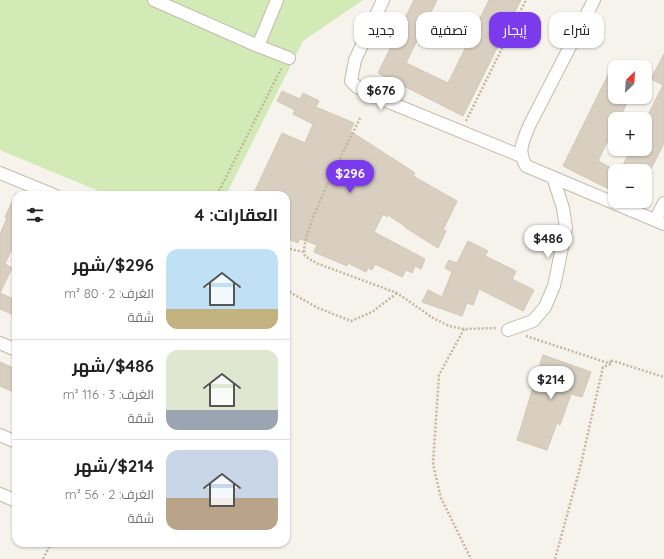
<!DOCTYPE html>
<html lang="ar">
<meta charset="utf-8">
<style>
:root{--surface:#fff;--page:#f2f2f2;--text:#222;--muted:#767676;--line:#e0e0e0;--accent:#7c3aed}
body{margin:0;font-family:Quicksand,Cairo,sans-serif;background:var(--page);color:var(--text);direction:rtl;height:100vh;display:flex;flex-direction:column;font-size:15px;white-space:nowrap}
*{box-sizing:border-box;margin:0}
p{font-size:13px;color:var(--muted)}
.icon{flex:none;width:22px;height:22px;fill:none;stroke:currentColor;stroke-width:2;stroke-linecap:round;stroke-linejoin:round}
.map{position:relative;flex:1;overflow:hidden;direction:ltr}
.panel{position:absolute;left:12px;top:191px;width:278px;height:356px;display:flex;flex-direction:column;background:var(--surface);border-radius:12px;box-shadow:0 1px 3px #0004;direction:rtl}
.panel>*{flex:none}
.guide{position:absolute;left:302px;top:12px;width:302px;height:36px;direction:rtl;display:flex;gap:8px}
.needle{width:26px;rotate:25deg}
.fabs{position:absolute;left:608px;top:60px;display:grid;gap:8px}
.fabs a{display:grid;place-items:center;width:44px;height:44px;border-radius:8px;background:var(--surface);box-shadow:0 1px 3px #0004;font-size:20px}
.price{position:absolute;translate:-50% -34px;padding:0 9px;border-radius:14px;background:#fff;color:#222;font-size:13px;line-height:26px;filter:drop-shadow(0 1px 2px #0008)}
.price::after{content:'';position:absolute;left:50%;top:24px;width:12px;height:9px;margin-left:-6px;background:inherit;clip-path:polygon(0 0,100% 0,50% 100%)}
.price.active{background:var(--accent);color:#fff}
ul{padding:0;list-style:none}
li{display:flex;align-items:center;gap:12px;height:100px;padding:0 12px}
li+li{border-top:1px solid var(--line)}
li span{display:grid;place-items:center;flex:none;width:112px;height:80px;border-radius:12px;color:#555}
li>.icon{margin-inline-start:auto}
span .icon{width:48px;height:48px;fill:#fffc;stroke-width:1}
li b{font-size:17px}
h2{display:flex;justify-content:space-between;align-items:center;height:48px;padding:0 12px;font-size:17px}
.tag{padding:0 14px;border-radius:12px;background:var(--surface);box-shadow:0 1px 3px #0004;font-size:14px;line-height:36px}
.tag.active{background:var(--accent);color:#fff}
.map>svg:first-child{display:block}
.green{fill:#d2eab5}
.building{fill:#d8cfc1;stroke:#d3c7b4}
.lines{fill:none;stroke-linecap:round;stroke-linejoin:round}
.street-casing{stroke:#c2bbae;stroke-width:14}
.path{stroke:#c4b79f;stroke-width:2.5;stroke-dasharray:2 2;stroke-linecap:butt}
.street{stroke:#fff;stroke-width:12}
</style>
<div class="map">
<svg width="664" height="559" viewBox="0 0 664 559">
<rect width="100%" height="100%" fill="#f6f3ec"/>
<path class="green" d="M0,0H363L303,41L226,195H108L0,150Z"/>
<path class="building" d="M414,0H437L406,63L448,83L489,0H521L463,116L378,73Z
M664,54V143L650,171H620L631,149H645V121L663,85L651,79Z
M615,61V97H630L619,119H615V126L598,161L615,170V192L563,166Z
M282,91L300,99L303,93L319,101L316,107L354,123L350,131L409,169L415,173L413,176L457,201L443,230L446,231L438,248L406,228V227L388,215L387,217L383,214L374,232L425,259L421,269L415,266L412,273L406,270L402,277L375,264L372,270L368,268L366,272L348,263L347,266L314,252L317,245L300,239L298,243L286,238V195H253L282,133L305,143L313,124L293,114L295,110L277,101Z
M16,193V240L5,264L12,268L0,293L16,300V316L0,309V234L7,218L5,217Z
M468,241L488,251L485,256L516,271L512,279L534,290L523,311L479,289L473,305L467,303L462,316L422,302L428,290L442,297L452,272L445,268L449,260L457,263Z
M543,355L591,372L582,397L571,394L560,425L557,423L547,450L517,440Z
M0,362L16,369V393L0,386Z"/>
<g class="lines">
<defs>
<path id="street" d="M154,0L258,46L289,58
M383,0L355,60L351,81L357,87L391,103L521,156
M594,0L529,126C523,142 517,150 526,166L664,224
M258,46L277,0
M0,173L54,195
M655,220L664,203
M508,330L533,321L545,307L554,286L566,228L563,208L553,177
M0,343L16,350
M0,435L16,442
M0,494L16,501"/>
</defs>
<use href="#street" class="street-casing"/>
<path class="path" d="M360,118C350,140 297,237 305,256L316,263L397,293L433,318L449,326L464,329L497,328
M466,121L526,0
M217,195L282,67
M286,248L304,252
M286,290L318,308L351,321L372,312L397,293
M464,329L439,375L433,464L441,498L471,559
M526,336L611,364
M43,559L51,543
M555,559L580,468L603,367L611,364L610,360L664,377"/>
<use href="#street" class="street"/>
</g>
</svg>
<div class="fabs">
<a><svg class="needle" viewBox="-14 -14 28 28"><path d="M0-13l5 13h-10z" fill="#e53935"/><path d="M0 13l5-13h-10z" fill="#767676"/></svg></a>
<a>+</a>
<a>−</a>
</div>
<b class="price" style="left:381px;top:111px">$676</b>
<b class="price active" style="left:350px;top:194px">$296</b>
<b class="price" style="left:548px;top:259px">$486</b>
<b class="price" style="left:551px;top:400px">$214</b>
<div class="guide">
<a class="tag">شراء</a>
<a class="tag active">إيجار</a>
<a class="tag">تصفية</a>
<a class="tag">جديد</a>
</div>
<section class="panel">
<h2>العقارات: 4<svg class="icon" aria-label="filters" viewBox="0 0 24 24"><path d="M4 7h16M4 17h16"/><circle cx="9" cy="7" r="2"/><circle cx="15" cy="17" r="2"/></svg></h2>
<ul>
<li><span style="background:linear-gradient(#bfe0f5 75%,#c2b280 0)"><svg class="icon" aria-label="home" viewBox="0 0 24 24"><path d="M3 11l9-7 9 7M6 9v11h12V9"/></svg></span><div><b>$296/شهر</b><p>الغرف: 2 · 80 m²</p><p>شقة</p></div></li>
<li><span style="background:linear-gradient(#dfe7d0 75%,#9aa5b1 0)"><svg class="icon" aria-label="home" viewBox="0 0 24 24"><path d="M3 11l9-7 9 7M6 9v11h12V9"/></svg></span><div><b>$486/شهر</b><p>الغرف: 3 · 116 m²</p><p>شقة</p></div></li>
<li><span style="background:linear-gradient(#c9d6e8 60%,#b9a48a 0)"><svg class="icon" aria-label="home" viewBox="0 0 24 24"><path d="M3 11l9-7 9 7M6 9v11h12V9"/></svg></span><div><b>$214/شهر</b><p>الغرف: 2 · 56 m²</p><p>شقة</p></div></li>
</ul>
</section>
</div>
